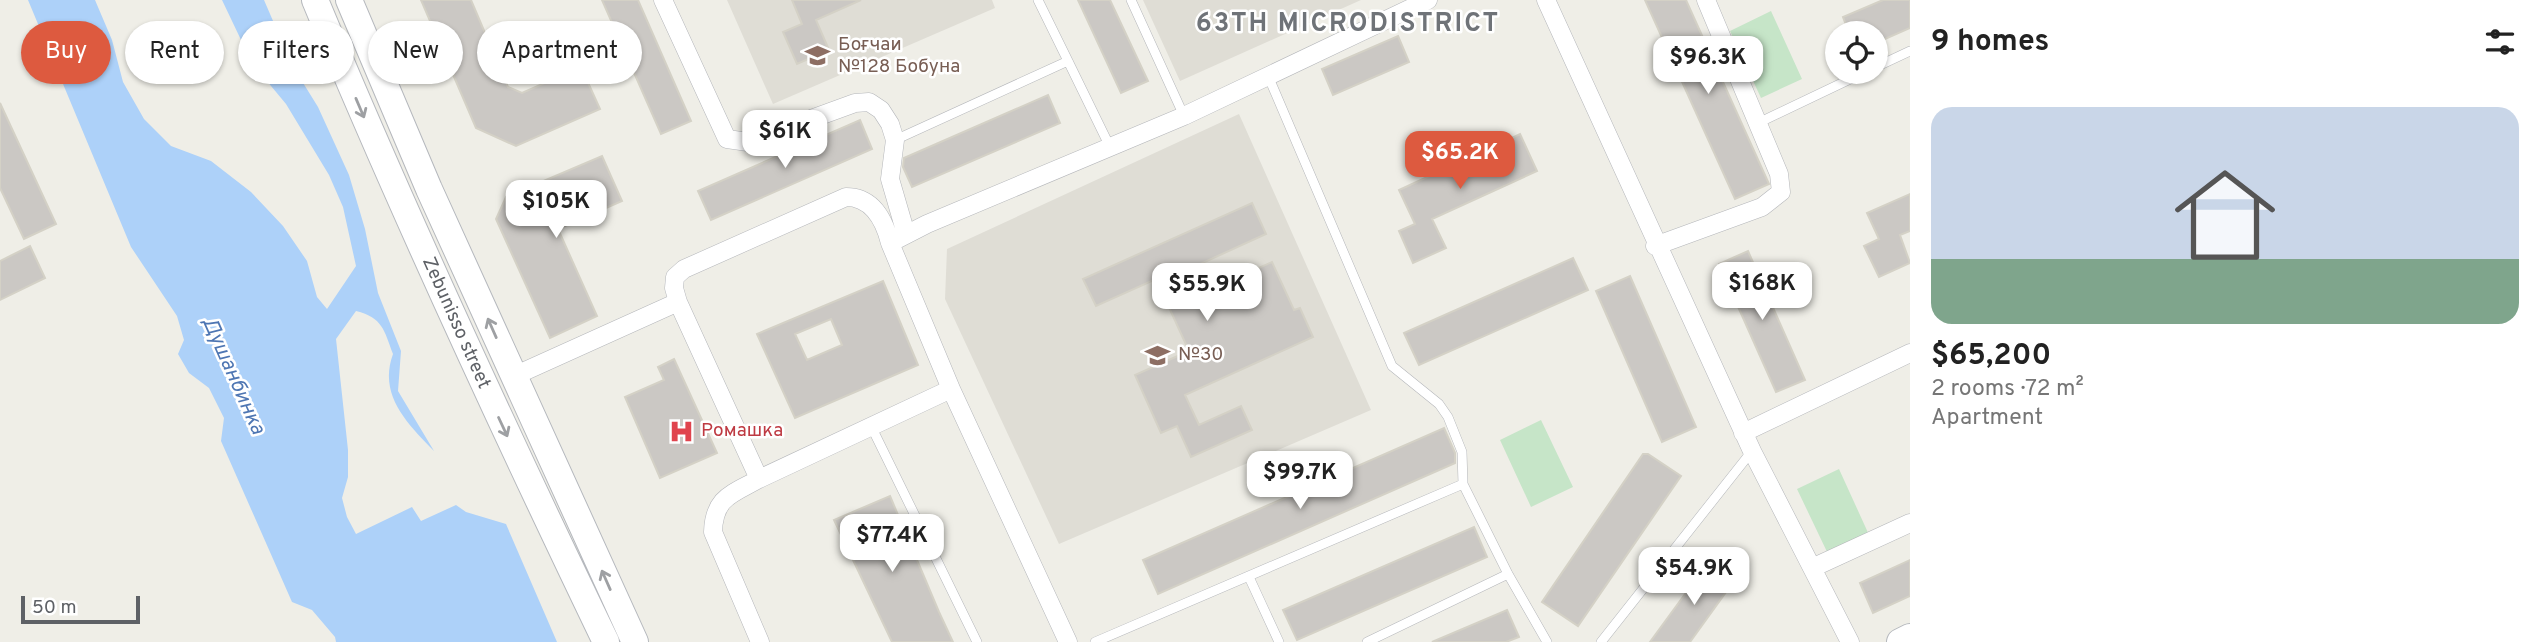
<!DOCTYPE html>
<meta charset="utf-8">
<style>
:root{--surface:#fff;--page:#f2f2f2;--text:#222;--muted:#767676;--accent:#dd5a3f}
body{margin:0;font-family:Overpass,sans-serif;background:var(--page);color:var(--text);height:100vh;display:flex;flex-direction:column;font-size:26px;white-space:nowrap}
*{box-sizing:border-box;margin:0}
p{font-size:23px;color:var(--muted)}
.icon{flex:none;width:38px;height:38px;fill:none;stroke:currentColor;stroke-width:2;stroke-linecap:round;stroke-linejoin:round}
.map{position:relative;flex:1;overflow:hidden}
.drawer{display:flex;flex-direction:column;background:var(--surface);width:630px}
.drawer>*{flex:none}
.top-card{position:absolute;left:21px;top:21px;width:665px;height:63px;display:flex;gap:14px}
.tools{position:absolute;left:1825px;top:21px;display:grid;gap:14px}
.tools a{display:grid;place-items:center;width:63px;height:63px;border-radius:50%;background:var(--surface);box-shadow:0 2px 5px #0004;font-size:35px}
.scale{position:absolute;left:21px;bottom:18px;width:119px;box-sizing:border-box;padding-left:7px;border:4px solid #5e6166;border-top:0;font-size:19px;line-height:24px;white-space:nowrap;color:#5e6166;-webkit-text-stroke:5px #fff;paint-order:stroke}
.price{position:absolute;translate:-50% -60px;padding:0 16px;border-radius:14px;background:#fff;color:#222;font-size:23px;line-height:46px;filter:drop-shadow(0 2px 4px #0008)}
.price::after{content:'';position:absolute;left:50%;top:42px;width:21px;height:16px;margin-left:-10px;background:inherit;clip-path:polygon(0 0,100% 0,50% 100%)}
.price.active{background:var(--accent);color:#fff}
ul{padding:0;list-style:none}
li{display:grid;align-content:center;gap:14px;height:371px;padding:0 21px}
li span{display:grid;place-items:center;height:217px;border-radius:21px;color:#555}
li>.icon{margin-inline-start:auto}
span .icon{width:126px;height:126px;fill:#fffc;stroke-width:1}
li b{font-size:30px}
h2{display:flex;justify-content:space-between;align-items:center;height:84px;padding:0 21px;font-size:30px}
.tag{padding:0 24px;border-radius:32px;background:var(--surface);box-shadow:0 2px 5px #0004;font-size:24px;line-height:63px}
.tag.active{background:var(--accent);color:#fff}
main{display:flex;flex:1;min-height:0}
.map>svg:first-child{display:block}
.education{fill:#dfddd5}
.green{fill:#c6e5c8}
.water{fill:#add1f9}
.building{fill:#cbc8c4;stroke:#d4d1c6;stroke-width:2;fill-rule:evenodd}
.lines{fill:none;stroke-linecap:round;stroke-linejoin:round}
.lane-casing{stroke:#b4b6ba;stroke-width:10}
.street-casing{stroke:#b4b6ba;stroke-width:19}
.secondary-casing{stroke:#b5b8bd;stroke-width:28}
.lane{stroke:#fff;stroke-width:9}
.street{stroke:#fff;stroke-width:18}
.secondary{stroke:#fff;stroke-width:26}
.oneway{stroke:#9ea0a3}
.labels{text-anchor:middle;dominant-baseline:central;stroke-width:5;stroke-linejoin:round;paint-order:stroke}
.education-label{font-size:19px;fill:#785e54;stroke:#fff;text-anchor:start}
.street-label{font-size:19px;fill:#5e6166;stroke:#fff}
.health-label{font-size:19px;fill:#be3a42;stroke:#fff;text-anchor:start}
.water-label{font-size:21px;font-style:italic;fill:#4e76b3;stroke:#fff}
.district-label{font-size:26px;font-weight:bold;letter-spacing:2px;fill:#6f7378;stroke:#fff}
</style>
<main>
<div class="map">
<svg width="1910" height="642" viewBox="0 0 1910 642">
<rect width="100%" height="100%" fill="#efeee7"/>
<path class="education" d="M727,0H992L995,8L773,104Z
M1143,0H1361L1180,81Z
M1239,114L1371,410L1059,544L945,299L947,249Z"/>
<path class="green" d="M1771,11L1802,79L1761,98L1730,31Z
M1541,420L1573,487L1531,507L1500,440Z
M1839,469L1870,537L1829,556L1797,489Z"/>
<path class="water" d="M28,0H95L112,40L123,82L144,119L171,146L211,161L251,192L283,226L307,261L317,297L327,309L356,266L343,207L329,175L286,104L252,63L222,0H264L292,65L318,107L349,175L365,229L378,293L401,351L398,391L434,451C407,423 378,395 393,354C384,330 383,318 356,311L336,339L348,450V477L342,498L347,517L356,534L412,507L421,521L456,505L466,512L506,524L557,642H336L335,637L312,610L292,602L221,441L224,418L209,388L189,373L178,354L184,340L177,316L131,247Z"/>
<path class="building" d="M421,0H471L508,87L522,93L581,67L600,109L516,146L476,128Z
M602,0H638L691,121L661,134Z
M792,0H861L816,20L829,50L797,64L783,32L802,24Z
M1078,0H1110L1148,81L1121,93Z
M1645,0H1686L1769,184L1735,199Z
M1883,0H1910V28L1876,43V33H1849L1843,17Z
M1398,36L1409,62L1333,95L1322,69Z
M1048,95L1060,123L912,187L903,167L904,158Z
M0,103L56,224L24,239L0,188Z
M860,120L872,149L711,220L698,191Z
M1520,134L1537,171L1432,219L1446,248L1413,263L1399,231L1415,224L1399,190Z
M602,156L622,201L558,229L597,316L550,338L496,219L506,197Z
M1910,194V231L1900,235L1910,263L1879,277L1864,246L1879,239L1867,213Z
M1252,203L1266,234L1187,270L1198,295L1272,262L1294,310L1300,308L1313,337L1185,395L1199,425L1241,406L1252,430L1191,457L1177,426L1161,433L1135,375L1189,351L1156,279L1096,306L1083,279Z
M30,246L45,278L0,300V261Z
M1748,251L1805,380L1776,392L1719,264Z
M1573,258L1588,290L1419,365L1404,333Z
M1630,276L1696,427L1662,442L1596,291Z
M883,281L918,365L795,418L757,334ZM831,319L842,345L807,360L795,334Z
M674,359L717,453L660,478L625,397L664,380L658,367Z
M1444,428L1455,453V463L1158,594L1143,560Z
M1643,454H1648L1681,476L1578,626L1542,602Z
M890,496L939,612L953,642H892L834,520Z
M1474,527L1487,557L1297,640L1283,610Z
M1910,560V596L1873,613L1860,583Z
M1707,564L1734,581L1690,642H1650Z
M1507,610L1519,637L1506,642H1432Z"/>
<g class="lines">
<defs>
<path id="lane" d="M1038,0L1068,61
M1131,0L1184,116
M1876,67L1910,51
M1269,78L1392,366L1439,404L1448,417L1462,452L1463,484L1508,574L1547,642
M1756,124L1865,72
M895,140L1068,61L1110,147
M871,426L977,642
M1249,577L1279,642
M1095,642L1463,484
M1367,642L1508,574
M1601,642L1752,451"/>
<path id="street" d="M663,0L727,139L748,142L855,103L869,102L881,110L890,124L895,140L890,179L906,234
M1546,0L1752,451L1850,642
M1655,246L1762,207L1781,192L1779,174L1706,0
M514,376L678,302
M1743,433L1910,353
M759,479L951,389
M1812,568L1910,523
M760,642L713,532C714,497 732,494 759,479L678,302L674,288L675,277L684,269L846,197C872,197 884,219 890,243
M1068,642L951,389L890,243L927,224L1184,116L1428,0"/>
<path id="secondary" d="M315,0C405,217 504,430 606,642
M349,0L429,189L635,642
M1900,642L1910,637"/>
</defs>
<use href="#lane" class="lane-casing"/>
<use href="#street" class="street-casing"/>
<use href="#secondary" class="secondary-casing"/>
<use href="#lane" class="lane"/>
<use href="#street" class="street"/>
<use href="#secondary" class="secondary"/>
</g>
<defs><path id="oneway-shaft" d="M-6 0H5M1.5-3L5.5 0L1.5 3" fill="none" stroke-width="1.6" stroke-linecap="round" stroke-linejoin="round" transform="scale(1.75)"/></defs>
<g class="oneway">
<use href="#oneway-shaft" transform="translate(360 108) rotate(67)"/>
<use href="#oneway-shaft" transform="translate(492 328) rotate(-114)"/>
<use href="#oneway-shaft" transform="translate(503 427) rotate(65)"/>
<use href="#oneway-shaft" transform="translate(606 580) rotate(-114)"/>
</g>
<defs>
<symbol id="school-bare" viewBox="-9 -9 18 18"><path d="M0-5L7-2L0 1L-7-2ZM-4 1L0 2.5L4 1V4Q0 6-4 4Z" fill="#8d6e63" stroke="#fff" stroke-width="2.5" paint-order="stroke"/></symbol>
<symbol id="hospital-bare" viewBox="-9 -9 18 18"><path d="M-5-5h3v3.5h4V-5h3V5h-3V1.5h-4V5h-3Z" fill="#e0444e" stroke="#fff" stroke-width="2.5" paint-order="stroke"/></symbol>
</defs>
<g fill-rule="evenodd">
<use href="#school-bare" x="800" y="38" width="35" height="35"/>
<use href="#school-bare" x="1140" y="338" width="35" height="35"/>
<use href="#hospital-bare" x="664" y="414" width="35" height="35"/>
</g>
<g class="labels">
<g class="education-label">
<text x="838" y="45">Боғчаи<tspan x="838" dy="22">№128 Бобуна</tspan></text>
<text x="1178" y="355">№30</text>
</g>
<g class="street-label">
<text transform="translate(456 323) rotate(66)">Zebunisso street</text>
</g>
<g class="health-label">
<text x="701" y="431">Ромашка</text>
</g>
<g class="water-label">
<text transform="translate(233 376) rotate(66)">Душанбинка</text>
</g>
<g class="district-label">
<text x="1348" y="24">63TH MICRODISTRICT</text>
</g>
</g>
</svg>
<div class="tools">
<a><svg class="icon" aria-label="locate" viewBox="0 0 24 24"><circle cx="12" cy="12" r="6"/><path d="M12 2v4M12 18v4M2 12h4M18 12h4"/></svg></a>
</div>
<div class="scale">50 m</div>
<b class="price" style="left:1708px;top:96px">$96.3K</b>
<b class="price" style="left:785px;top:170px">$61K</b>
<b class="price active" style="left:1460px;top:191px">$65.2K</b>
<b class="price" style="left:556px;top:240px">$105K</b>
<b class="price" style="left:1762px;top:322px">$168K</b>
<b class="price" style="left:1207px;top:323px">$55.9K</b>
<b class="price" style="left:1300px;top:511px">$99.7K</b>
<b class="price" style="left:892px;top:574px">$77.4K</b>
<b class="price" style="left:1694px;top:607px">$54.9K</b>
<div class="top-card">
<a class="tag active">Buy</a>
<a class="tag">Rent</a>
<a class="tag">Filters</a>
<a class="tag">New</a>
<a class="tag">Apartment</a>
</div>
</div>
<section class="drawer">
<h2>9 homes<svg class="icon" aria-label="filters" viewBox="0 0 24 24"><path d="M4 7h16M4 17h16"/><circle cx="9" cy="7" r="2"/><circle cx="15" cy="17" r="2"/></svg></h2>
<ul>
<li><span style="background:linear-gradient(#c9d6e8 70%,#7fa58c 0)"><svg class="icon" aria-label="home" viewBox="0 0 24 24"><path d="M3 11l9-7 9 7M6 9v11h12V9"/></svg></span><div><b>$65,200</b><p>2 rooms · 72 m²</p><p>Apartment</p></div></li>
</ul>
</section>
</main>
